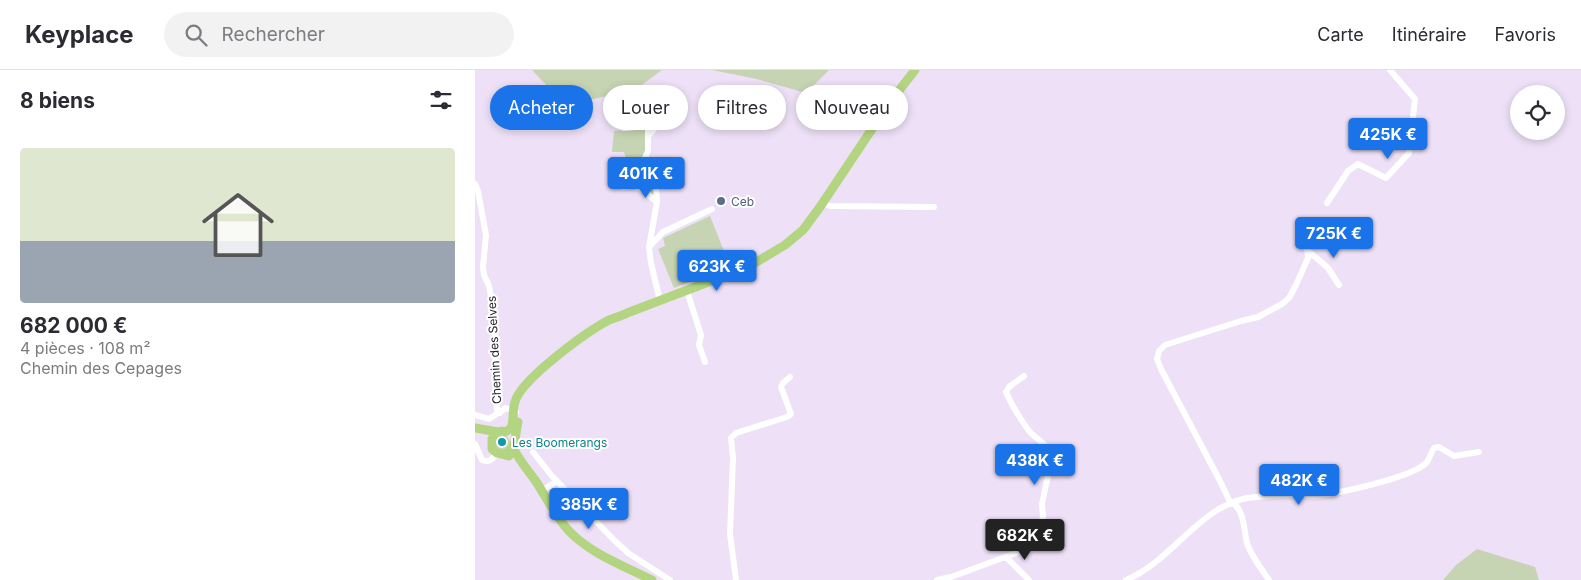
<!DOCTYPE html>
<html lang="fr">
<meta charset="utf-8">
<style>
:root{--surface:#fff;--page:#f2f2f3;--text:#2b2b33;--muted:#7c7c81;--line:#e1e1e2;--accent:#1a73e8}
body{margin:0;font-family:Inter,sans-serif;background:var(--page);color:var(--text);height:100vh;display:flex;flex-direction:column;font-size:19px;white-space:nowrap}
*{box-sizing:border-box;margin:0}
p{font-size:16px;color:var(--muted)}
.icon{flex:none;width:28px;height:28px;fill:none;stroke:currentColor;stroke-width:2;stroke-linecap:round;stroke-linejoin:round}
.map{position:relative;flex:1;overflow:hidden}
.sheet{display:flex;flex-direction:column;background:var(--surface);width:475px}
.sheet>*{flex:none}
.hud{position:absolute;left:15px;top:15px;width:475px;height:45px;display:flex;gap:10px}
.fabs{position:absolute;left:1035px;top:15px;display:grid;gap:10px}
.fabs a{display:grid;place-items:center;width:55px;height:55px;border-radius:50%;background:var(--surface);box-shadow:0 2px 8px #0003;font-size:25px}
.price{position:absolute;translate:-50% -42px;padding:0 11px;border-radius:5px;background:var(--accent);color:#fff;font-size:16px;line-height:32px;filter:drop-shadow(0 1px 2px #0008)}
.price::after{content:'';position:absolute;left:50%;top:30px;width:15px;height:11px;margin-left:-8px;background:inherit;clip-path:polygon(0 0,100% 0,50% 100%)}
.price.current{background:#222;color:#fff}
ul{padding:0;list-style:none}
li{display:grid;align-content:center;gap:10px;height:265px;padding:0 20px}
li+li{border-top:1px solid var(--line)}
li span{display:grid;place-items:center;height:155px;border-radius:5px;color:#555}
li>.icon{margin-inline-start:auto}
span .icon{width:90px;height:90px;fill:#fffc;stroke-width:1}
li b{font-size:21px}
h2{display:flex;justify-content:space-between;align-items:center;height:60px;padding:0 20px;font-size:21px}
.chip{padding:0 18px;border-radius:22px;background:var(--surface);box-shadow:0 2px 8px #0003;font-size:18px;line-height:45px}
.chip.current{background:var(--accent);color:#fff}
header{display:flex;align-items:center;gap:30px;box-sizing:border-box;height:70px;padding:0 25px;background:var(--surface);border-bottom:1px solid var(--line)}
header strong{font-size:24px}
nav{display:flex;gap:28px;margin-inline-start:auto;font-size:18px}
.search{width:350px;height:45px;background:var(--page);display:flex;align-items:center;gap:12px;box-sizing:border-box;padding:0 18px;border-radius:28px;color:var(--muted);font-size:19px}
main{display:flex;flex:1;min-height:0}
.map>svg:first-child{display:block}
.green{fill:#c6d4b3}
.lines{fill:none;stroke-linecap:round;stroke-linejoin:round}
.minor{stroke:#fff;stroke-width:6}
.major{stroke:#b3d581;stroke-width:9}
.service-dot{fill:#5c6f8a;stroke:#fff;stroke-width:2}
.culture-dot{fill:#0f9aa8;stroke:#fff;stroke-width:2}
.labels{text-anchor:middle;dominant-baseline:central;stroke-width:4;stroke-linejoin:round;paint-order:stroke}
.service-label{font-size:12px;fill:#4e5e75;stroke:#fff;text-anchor:start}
.street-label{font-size:12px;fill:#231e26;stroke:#fff}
.culture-label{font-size:12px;fill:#0d838f;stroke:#fff;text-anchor:start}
</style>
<header>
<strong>Keyplace</strong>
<div class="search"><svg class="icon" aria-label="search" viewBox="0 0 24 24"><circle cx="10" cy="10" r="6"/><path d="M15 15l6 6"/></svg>Rechercher</div>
<nav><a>Carte</a><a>Itinéraire</a><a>Favoris</a></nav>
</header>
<main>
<section class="sheet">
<h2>8 biens<svg class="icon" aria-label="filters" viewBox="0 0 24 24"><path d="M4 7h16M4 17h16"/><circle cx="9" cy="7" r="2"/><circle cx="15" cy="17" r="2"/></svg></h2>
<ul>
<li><span style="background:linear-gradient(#dfe7d0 60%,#9aa5b1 0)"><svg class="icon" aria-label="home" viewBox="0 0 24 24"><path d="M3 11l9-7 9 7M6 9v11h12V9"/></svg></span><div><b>682 000 €</b><p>4 pièces · 108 m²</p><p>Chemin des Cepages</p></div></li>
</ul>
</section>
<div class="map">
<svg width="1106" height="510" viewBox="0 0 1106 510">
<rect width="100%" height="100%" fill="#ede0f7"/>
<path class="green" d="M57,0H187L160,20L90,35Z
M237,0H354L331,23L282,9Z
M171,59L170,81L168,88L152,91L149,82H137L139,61Z
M169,92L179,101L181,129C170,119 166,111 150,114L149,96Z
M235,146L255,196L199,218L183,179L190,176L188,168Z
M19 373a8 8 0 1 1 16 0a8 8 0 1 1-16 0Z
M1002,479L1060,497L1064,510H968L981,495Z"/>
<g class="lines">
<path class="minor" d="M168,20L162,24L173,40V81L169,90L180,100L182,132L174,177L176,193L185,231
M144,33L141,29L151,25L162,24L136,37L142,47L173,40
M144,52L173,47
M149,58L173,56
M173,67C180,56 193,47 192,32
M147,90L149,93L169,90
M180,100L184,93L191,92
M0,114L3,121L11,165L8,197L9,205L14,216L19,243L22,341L25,343L30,338L38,340L41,342
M145,114L149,117C166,113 170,123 182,132
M348,133L355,136L459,137
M852,133L873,101L883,94L911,108L934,83L940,29L915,0
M175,176L188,162L237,139
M832,180L853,198L864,215
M212,221L226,265L224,275L230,292
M0,345L14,349L23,343
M0,374L7,390C14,393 18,389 22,383
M58,382L77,406L139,470L153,483L195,510
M67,421L82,411
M758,433C771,443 768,462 773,476C778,488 787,500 794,510
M756,434L744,409L686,299L682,289L684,281L690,275L766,251L783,247L807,234L814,228L821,215L833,188L832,172
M531,487L554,510
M261,510L255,464L258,388L256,368L261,363L312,347L316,344L306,317L308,313L315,307
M462,510L476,507L541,483L553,474L566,455L568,446L567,434L572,410L579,387C574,376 564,371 555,362C547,352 536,334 531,322L534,317L549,306
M651,510C696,492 724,437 772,428C788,426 806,425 822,425C828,425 835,426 841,426C863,423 938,408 952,392C955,388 956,382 959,378L964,377L979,386L1004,382"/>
<path class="major" d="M0,358L23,362L27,361
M23,362L17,369V379L22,383L34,386
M30,362L35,359L37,356C39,347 37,338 41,329C50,307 111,262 134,250C140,248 146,246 152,243L273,197L310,175L328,160L345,137L415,32L440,0
M38,377C44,391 54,401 62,413C72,429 81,447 94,461C116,484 149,496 177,510
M30,384C42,379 40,363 43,352"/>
</g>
<circle class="service-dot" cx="246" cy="131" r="5"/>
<circle class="culture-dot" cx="27" cy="372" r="5"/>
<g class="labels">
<g class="service-label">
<text x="256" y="131">Ceb</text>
</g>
<g class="street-label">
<text transform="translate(19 280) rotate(-93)">Chemin des Selves</text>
</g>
<g class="culture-label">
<text x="37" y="372">Les Boomerangs</text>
</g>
</g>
</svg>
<div class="fabs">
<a><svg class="icon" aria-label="locate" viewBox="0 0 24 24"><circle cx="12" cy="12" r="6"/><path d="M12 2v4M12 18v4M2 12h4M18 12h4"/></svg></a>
</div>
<b class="price" style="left:913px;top:90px">425K €</b>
<b class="price" style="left:171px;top:129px">401K €</b>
<b class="price" style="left:859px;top:189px">725K €</b>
<b class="price" style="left:242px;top:222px">623K €</b>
<b class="price" style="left:560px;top:416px">438K €</b>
<b class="price" style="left:824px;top:436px">482K €</b>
<b class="price" style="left:114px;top:460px">385K €</b>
<b class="price current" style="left:550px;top:491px">682K €</b>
<div class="hud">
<a class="chip current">Acheter</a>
<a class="chip">Louer</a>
<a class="chip">Filtres</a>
<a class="chip">Nouveau</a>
</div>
</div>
</main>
